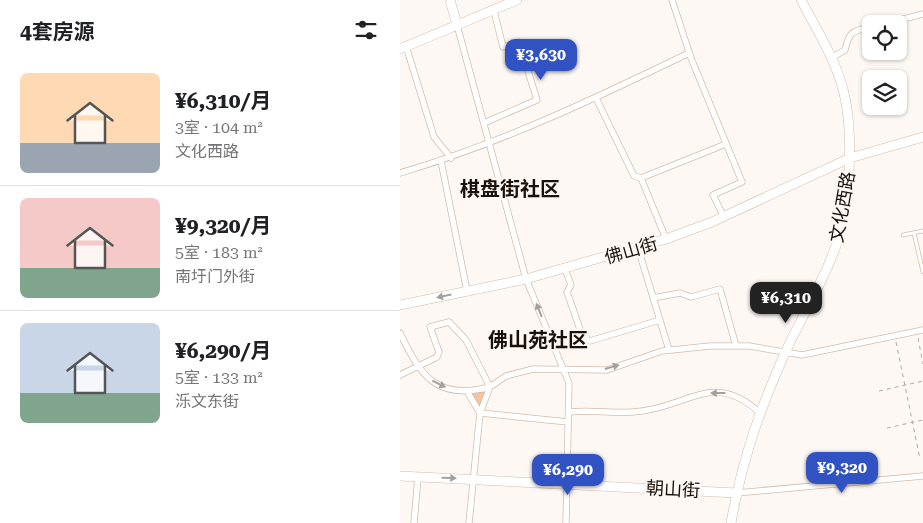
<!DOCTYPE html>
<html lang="zh">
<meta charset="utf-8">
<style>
:root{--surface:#fff;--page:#f6f6f6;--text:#202124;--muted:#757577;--line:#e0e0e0;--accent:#3052c2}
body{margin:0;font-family:"Roboto Serif","Noto Sans SC",serif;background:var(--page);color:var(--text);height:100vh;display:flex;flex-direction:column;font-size:19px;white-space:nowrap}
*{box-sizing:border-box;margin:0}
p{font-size:16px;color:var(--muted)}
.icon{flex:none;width:28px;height:28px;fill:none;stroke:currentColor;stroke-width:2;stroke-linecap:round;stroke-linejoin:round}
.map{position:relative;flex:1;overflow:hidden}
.details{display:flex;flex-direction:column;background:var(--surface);width:400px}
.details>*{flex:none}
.tools{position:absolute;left:462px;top:15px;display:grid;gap:10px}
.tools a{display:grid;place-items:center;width:45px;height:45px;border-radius:8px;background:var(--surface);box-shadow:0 1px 4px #0004;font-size:25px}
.price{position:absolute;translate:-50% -42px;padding:0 11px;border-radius:10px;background:var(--accent);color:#fff;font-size:16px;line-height:32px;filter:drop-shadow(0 1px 2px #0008)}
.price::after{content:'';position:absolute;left:50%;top:30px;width:15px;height:11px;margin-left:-8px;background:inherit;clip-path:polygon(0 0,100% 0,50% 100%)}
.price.current{background:#222;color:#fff}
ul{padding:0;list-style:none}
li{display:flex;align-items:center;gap:15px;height:125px;padding:0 20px}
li+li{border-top:1px solid var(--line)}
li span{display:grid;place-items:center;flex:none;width:140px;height:100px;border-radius:8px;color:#555}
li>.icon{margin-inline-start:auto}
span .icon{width:60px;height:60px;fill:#fffc;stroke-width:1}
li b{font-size:21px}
h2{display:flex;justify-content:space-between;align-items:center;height:60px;padding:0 20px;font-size:21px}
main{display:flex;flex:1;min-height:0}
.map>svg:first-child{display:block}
.green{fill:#f4c4a1}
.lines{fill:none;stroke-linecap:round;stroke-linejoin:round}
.lane-casing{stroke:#d3bcab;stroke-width:4.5}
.street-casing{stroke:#d3bcab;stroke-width:7}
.secondary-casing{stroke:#d3bcab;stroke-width:10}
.path{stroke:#b0aaa5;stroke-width:1;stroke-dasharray:4 4;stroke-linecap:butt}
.lane{stroke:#fff;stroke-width:3}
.street{stroke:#fff;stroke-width:5.5}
.secondary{stroke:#fff;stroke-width:9}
.oneway{fill:#a3a09d}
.labels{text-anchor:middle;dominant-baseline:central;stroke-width:5;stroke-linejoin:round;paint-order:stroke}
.street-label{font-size:18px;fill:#19110b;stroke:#fdf8f4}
.quarter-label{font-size:20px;font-weight:bold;fill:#19110b;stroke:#fdf8f4}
</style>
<main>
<section class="details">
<h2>4套房源<svg class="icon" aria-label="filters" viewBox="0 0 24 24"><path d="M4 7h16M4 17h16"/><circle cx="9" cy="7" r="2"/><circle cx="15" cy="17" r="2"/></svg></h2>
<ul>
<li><span style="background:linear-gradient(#ffd9b3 70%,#9aa5b1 0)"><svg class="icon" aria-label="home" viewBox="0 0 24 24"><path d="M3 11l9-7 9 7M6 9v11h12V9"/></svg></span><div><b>¥6,310/月</b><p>3室 · 104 m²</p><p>文化西路</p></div></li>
<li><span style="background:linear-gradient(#f6c9c9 70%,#7fa58c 0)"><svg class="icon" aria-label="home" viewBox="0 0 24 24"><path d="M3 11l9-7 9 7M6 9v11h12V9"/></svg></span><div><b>¥9,320/月</b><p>5室 · 183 m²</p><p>南圩门外街</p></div></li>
<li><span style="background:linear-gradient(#c9d6e8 70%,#7fa58c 0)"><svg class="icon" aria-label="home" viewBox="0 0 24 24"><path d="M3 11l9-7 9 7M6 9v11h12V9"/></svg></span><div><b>¥6,290/月</b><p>5室 · 133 m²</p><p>泺文东街</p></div></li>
</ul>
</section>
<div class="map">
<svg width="523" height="523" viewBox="0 0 523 523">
<rect width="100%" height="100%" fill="#fdf8f4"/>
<path class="green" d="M87,389L79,410L70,394Z"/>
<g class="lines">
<defs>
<path id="lane" d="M514,233L523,272
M503,235L523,231"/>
<path id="street" d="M272,0L291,58L342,182L313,195L324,217
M484,24L523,14
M57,25L126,279L169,383L166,523
M6,46L34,137L51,158
M431,58L445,50C449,31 453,31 471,27
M196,98L234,176L241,178L266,239
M84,123L137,100L119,42L103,47L94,11
M41,161L67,291
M0,173C104,142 192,100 289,53
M241,178L326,144
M238,248L269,350
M165,269L171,285L167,292L182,335L190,341L260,320
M253,298L280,293L291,297L320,289L336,346
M0,333C21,376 36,401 90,387L66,340L49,322L30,327L39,352L37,357L0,375
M68,393L80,413L168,422
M169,412C193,409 218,415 242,411C290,405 315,371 360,413
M336,493L523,476
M14,523L18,477
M69,523L80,413L90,387L106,376L133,369L207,370L262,351L310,346H349L402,355L523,330"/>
<path id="secondary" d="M50,0L57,25
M0,49L117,0
M0,305L126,279L266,239L312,222L450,158L523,137
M0,476L336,493
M331,523C342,461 359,411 385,353C401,317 424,282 437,243C450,201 454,136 444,93C436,60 417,30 401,0"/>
</defs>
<use href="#lane" class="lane-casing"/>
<use href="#street" class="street-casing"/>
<use href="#secondary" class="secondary-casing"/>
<path class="path" d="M518,338L523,364
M496,342L520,459
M479,391L523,381
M487,428L523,420"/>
<use href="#lane" class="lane"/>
<use href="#street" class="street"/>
<use href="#secondary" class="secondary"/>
</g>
<defs><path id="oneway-solid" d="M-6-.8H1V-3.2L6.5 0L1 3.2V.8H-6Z" transform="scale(1.25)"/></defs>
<g class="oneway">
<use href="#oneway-solid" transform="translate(44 296) rotate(168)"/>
<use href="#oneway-solid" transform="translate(139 310) rotate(-112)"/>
<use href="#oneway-solid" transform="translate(212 367) rotate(-16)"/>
<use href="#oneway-solid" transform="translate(39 384) rotate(26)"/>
<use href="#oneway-solid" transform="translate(318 393) rotate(-180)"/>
<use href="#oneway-solid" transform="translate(49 478) rotate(2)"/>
</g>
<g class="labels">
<g class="street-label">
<text transform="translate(442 207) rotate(-80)">文化西路</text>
<text transform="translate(231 250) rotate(-16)">佛山街</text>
<text transform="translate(273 489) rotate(3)">朝山街</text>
</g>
<g class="quarter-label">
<text x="110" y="189">棋盘街社区</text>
<text x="138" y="340">佛山苑社区</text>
</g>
</g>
</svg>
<div class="tools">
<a><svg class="icon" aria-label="locate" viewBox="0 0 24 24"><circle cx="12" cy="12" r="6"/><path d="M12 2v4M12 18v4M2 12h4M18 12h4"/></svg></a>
<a><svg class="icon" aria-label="layers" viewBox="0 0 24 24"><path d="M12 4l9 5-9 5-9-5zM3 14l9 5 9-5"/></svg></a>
</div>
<b class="price" style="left:141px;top:81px">¥3,630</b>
<b class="price current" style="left:386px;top:324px">¥6,310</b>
<b class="price" style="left:442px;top:494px">¥9,320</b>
<b class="price" style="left:168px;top:496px">¥6,290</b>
</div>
</main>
